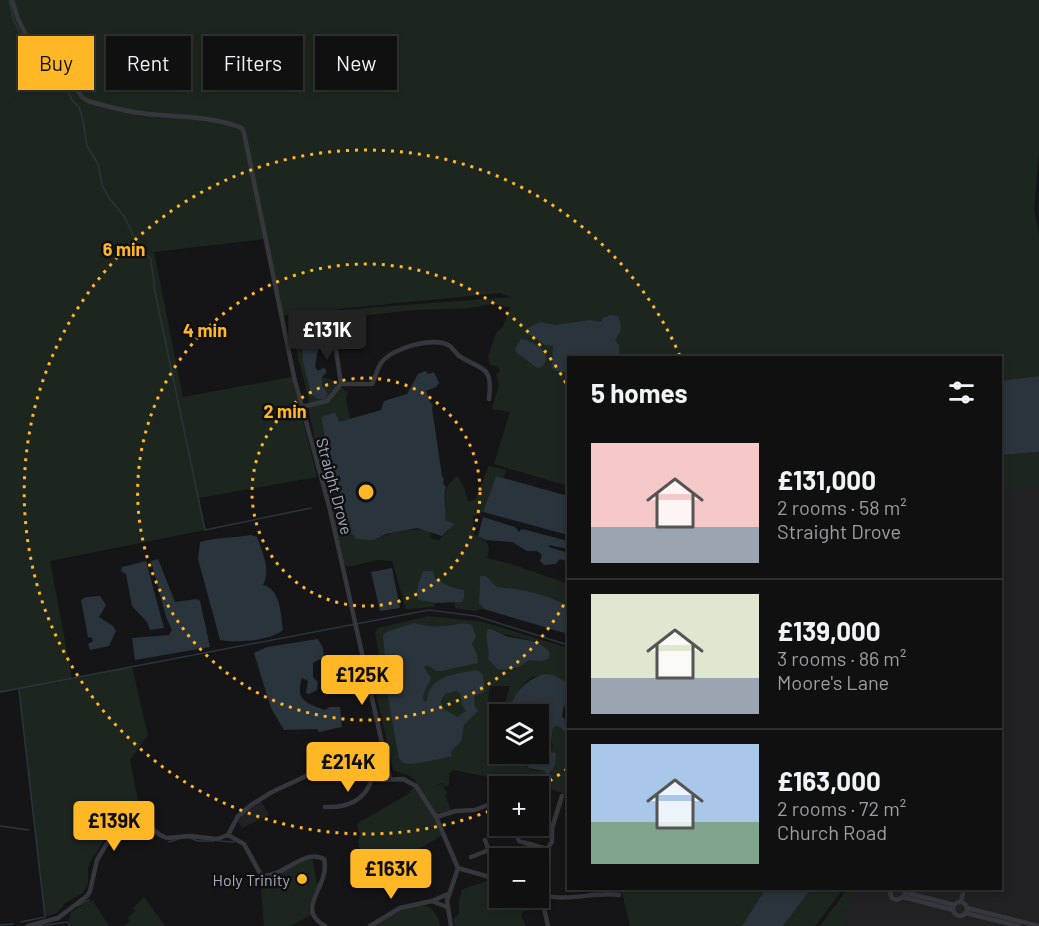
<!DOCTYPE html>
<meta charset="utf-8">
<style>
:root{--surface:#101011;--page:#19191a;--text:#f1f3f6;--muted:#9c9d9f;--line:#303031;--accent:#ffb725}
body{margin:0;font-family:Barlow,sans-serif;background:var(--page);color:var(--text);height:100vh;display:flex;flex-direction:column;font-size:22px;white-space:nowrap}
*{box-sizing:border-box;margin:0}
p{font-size:20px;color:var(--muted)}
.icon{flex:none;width:33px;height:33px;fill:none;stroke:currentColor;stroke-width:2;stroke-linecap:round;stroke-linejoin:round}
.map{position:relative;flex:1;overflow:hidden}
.panel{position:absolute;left:567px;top:356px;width:435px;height:534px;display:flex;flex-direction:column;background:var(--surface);border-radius:0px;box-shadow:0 3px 9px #0003,0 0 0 2px var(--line)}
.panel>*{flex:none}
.hud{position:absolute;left:18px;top:36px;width:459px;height:54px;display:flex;gap:12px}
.controls{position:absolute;left:489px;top:704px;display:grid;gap:12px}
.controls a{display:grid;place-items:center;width:60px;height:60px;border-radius:0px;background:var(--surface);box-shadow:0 3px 9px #0003,0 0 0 2px var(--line);font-size:30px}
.price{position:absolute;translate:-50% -51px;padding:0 14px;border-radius:6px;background:var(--accent);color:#111;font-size:20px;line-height:39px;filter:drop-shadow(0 2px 3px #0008)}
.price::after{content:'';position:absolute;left:50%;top:36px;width:18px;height:14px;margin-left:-9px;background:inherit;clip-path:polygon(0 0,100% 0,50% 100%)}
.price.on{background:#222;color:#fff}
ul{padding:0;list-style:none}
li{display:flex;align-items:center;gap:18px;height:150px;padding:0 24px}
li+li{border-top:2px solid var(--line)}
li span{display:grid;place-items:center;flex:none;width:168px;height:120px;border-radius:0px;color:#555}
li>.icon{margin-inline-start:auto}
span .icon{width:72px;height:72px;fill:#fffc;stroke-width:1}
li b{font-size:26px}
h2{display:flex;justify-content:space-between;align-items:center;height:72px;padding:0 24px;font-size:26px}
.tag{padding:0 21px;border-radius:0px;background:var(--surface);box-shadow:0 3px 9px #0003,0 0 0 2px var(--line);font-size:21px;line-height:54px}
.tag.on{background:var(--accent);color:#111}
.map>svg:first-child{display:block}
.built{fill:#212124}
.green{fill:#1d261e;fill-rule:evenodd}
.water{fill:#2a343c;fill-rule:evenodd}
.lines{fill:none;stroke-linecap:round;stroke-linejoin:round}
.stream{stroke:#2a343c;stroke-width:1.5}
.minor{stroke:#36373d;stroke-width:4.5}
.ring{fill:none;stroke:#ffb725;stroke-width:3;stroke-dasharray:3 6}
.poi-dot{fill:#ffb725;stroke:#101012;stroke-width:2}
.labels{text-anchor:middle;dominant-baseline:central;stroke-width:5;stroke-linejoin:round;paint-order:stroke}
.street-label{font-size:16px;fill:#a6abb9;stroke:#101012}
.poi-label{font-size:16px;fill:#a6abb9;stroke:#101012;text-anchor:end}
.centre{fill:#ffb725;stroke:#101012;stroke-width:3}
.ring-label{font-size:18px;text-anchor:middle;font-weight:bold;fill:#ffb725;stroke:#101012;stroke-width:5;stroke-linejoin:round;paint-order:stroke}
</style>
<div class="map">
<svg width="1039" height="926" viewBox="0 0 1039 926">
<rect width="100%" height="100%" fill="#151517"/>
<path class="built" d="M1039,485V926H828L856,888H1000L1001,489Z
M260,799L269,815L242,828L236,819Z"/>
<path class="green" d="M0,0H1039V151L1034,210L1039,235V376L1001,381L1000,357H568V486L494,464L510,412L492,409L499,385L496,375L500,371L499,368L490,364L488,357L496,333L503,327L510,307L492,304L470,308L414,310L351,317H331L334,336H329L328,343L325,341V335L295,321L297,330L302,337L303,361L318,399H324L328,394L322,385V377L339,382V386L348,393L346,399L350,419L338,422L335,412L321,417L374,540C392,532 411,527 431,531V539L439,540L449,530L445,520C450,503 437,489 458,476L465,490L468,502L475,499L489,466L506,470L504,478L496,476L483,512L473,517L474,534C486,540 492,544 487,558L514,565L568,584V605C542,594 527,589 497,587L486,576H480L479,603L484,609L473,611L455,608V602H462L464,590L451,587L434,579L432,571L418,600L436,603L433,607L406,609L392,561L378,560L347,567L341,560L309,412L308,397L290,325L291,314L281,316L265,239L154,252L183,397L292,377L317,477L199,498L205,530L50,561L72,678L132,667L148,735L130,760L142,821H133L111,829L92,859L88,868V884L83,893L65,903L58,912L45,917L19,689L0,693ZM500,293L512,297L337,310V309Z
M1039,452V487L1001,491L1000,455Z
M429,616L483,622L568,648V683C533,665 520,680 508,714H502L510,686H490L488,698L494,719H499L500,753H520L523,759L517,760V764L524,765L531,770L546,771V775L556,760V754L554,752L546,753L544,749L549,745L554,747L551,743L553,728L556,726L560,727L568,736V795L545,787L513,782L512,777L504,780L453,770L449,774V785L445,787L442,783L430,788L442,784L447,793L445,795L451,810L439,813L436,816L444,834L416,851L364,874L358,842L360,835L357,825L358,823L408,794L417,783L410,776L393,770L369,660L375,659L379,654L375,633L378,628ZM495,630C512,640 539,636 550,653L548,659L542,661L529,659L515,669L498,670L488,659Z
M312,856L317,884H320L314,892L308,910L313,914L290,926H264L261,891L264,882L277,876V873Z
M487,881L499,884L500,897H535L541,906L523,912L521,915L526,926H455L453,919L459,914V901L462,890C470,885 478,885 487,881Z
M621,888H766L742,926H630Z
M812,888H844L815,926H783Z
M848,888H856L847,911L841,910L840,915L845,917L843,926H820Z
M144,897L165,926H124L130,921L128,918L135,911L133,908Z
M93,901L109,926H71L69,920L71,912L87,902Z
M425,905C433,908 440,918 440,926H373L401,910Z"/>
<path class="water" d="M610,315L618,316C623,326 621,332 615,340L619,345V357H568V371C563,373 557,372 552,368L553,346L545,345L526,332L528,328L540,322L556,325L590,320L601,322L603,318Z
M294,321L317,322L326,331L317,354L315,367L318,371L323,368L326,369V373L322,377V385L328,394L325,399H318L311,394L303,361L302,337Z
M521,339C529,340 545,348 546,357C547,360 544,364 542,367L537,368L516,352L515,349Z
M425,371L429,374L434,372L439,383L436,387L426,391L430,402L433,405L432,408L442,476L444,479L443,483L446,487C442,498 448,510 445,520L454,524L442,536L417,528L386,534L374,540L357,539L345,526L339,509L321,417L335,412L339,422L381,410L384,401L407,394L418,374Z
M1039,376V452L1001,455V381Z
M496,476L568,496V535L483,512Z
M483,517L515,527L519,532L522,529L568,541V549L549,545V547L568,553V562L560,559L556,564L544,565L540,561L542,555L537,551H527L512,542L486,540L478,536Z
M251,535L257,537C263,554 271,570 263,585C281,589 281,616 283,630C270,641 236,643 220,640L198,559L200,542C217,537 234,538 251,535Z
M158,559L175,602L197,599L200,601L210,647L135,660L132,638L169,635L172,630L166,617L151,561Z
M146,561L164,628L150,630L147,622L132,606L126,574L121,571L122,567Z
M392,568L400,608L380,611L371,572Z
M423,571H433L435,579L451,587L464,590V598L462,602L436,603L418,600L417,589Z
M480,576H486L497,587C527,589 542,594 568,605V634L484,609L479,603Z
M100,596L106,605L99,617L113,626L116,631L109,646L90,650L88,644L93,641L92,638L88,637L81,600L86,597Z
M414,623C424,626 434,627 444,626C454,626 461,621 472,625L476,636L472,644L477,654L478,663L441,671H437L427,665L424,667L431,678C428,686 421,693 424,702L427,701C429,675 456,674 477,670L483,675L485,691L474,696L475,707L478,711L464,725L461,742L451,751L452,756C447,758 411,765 407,764C403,763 402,762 399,758L385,681L379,664L385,657L383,636L386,632ZM456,691L460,693L462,705L466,711L457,717C450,710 433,709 445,694Z
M488,629C495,630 500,633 506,636C521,641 540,638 550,653L548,659L542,661L529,660C519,669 512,669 498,670L488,659C491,648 483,639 488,629Z
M318,639L323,648L324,657L313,663V677L318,682L317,690L309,694L306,693L308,681L302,678C295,700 306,703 325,710L329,707H340L342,727L319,732L317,729L284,730L271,708L254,653L267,647Z
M544,674L553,675L568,683V703L564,706L562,716L566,721L568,720V736L560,727L556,726L553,728L551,743L544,749L546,753L554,752L556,754C556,764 554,770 546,775L545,771C526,767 530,773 520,753H538V714H508C514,693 523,681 544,674Z
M766,888H812L783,926H742Z"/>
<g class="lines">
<path class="stream" d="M9,0L14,21L25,43L67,83L66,88L72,100L79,107L83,120L87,146L98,164L102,185L109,198L124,216L139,247L151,259C151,269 155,279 154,287L205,530L311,508
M19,690L45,917L21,922
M0,692L429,610L476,616L568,645
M0,826L29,830
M190,838L198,841H214
M219,841L234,842
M169,842L179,839
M77,906L89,900
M0,925L13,924
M38,926L68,922L70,926"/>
<path class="minor" d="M12,0L18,19L27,37L66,75L82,97L88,101C108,107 128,112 148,114C179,117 212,116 242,128L244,133L294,377L330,510L390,779
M334,336L341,384
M301,407L327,401L341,384H372C375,378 377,369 381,363C391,348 434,336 450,346C453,349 456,353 459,356C483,371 493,365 489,399
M325,807C346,808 366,801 372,778
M436,817L456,811L475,810L500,800
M513,825L519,841L547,849
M228,835L238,816L251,805L272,792L317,771L345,772L379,780L403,779L416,786L436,817L458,868L447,901L451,926
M228,835L244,844L260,873L263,876C284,876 305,848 324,859C331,887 293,908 325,926
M485,840L493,861L489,876
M547,849L548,864L541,895L548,926
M547,849L552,842V828L562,796
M471,857L489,850
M458,868L500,880
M893,888L890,893L892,898L897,900L903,897
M904,892L954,905
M538,893C563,904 593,891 619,895
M903,897L953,910
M953 909a7 7 0 1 1 14 0a7 7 0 1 1-14 0Z
M961,902L964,888
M447,907L432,901L448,894
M967,908L1039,926
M965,913L1019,926
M28,926L58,918L87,896L90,891L97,860L112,835L122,828L139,824L148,825L160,835L167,838L190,836L217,839L228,835
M370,926L400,908L432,901"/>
</g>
<g class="ring">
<circle cx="366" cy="492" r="114"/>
<path d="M568 597A228 228 0 1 1 568 387"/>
<path d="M567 769A342 342 0 0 1 540 787M497 808A342 342 0 1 1 680 356"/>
</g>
<circle class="poi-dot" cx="302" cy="879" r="6"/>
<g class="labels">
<g class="street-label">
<text transform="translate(335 486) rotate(75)">Straight Drove</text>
</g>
<g class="poi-label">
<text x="290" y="879">Holy Trinity</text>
</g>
</g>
<circle cx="366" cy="492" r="9" class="centre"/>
<g class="ring-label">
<text x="124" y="256">6 min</text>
<text x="205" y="337">4 min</text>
<text x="285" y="418">2 min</text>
</g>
</svg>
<div class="controls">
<a><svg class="icon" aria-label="layers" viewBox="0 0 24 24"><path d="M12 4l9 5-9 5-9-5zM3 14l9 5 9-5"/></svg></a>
<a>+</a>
<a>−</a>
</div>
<b class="price on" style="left:327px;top:361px">£131K</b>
<b class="price" style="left:362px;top:706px">£125K</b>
<b class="price" style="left:348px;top:793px">£214K</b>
<b class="price" style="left:114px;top:852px">£139K</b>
<b class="price" style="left:391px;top:900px">£163K</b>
<div class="hud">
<a class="tag on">Buy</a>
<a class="tag">Rent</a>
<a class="tag">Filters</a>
<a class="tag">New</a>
</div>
<section class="panel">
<h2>5 homes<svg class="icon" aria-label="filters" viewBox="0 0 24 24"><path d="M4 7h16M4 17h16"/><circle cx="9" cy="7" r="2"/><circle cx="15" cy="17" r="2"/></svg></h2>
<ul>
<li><span style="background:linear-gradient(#f6c9c9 70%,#9aa5b1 0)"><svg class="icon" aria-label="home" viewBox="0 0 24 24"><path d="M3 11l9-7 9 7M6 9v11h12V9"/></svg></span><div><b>£131,000</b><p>2 rooms · 58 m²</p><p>Straight Drove</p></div></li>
<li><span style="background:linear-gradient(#dfe7d0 70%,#9aa5b1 0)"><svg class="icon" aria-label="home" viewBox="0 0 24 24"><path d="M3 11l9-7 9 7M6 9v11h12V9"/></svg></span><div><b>£139,000</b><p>3 rooms · 86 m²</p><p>Moore's Lane</p></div></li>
<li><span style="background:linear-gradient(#a9c7e8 65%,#7fa58c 0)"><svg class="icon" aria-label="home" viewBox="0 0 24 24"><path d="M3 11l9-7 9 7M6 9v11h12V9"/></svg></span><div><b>£163,000</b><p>2 rooms · 72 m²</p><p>Church Road</p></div></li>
</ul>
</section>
</div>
